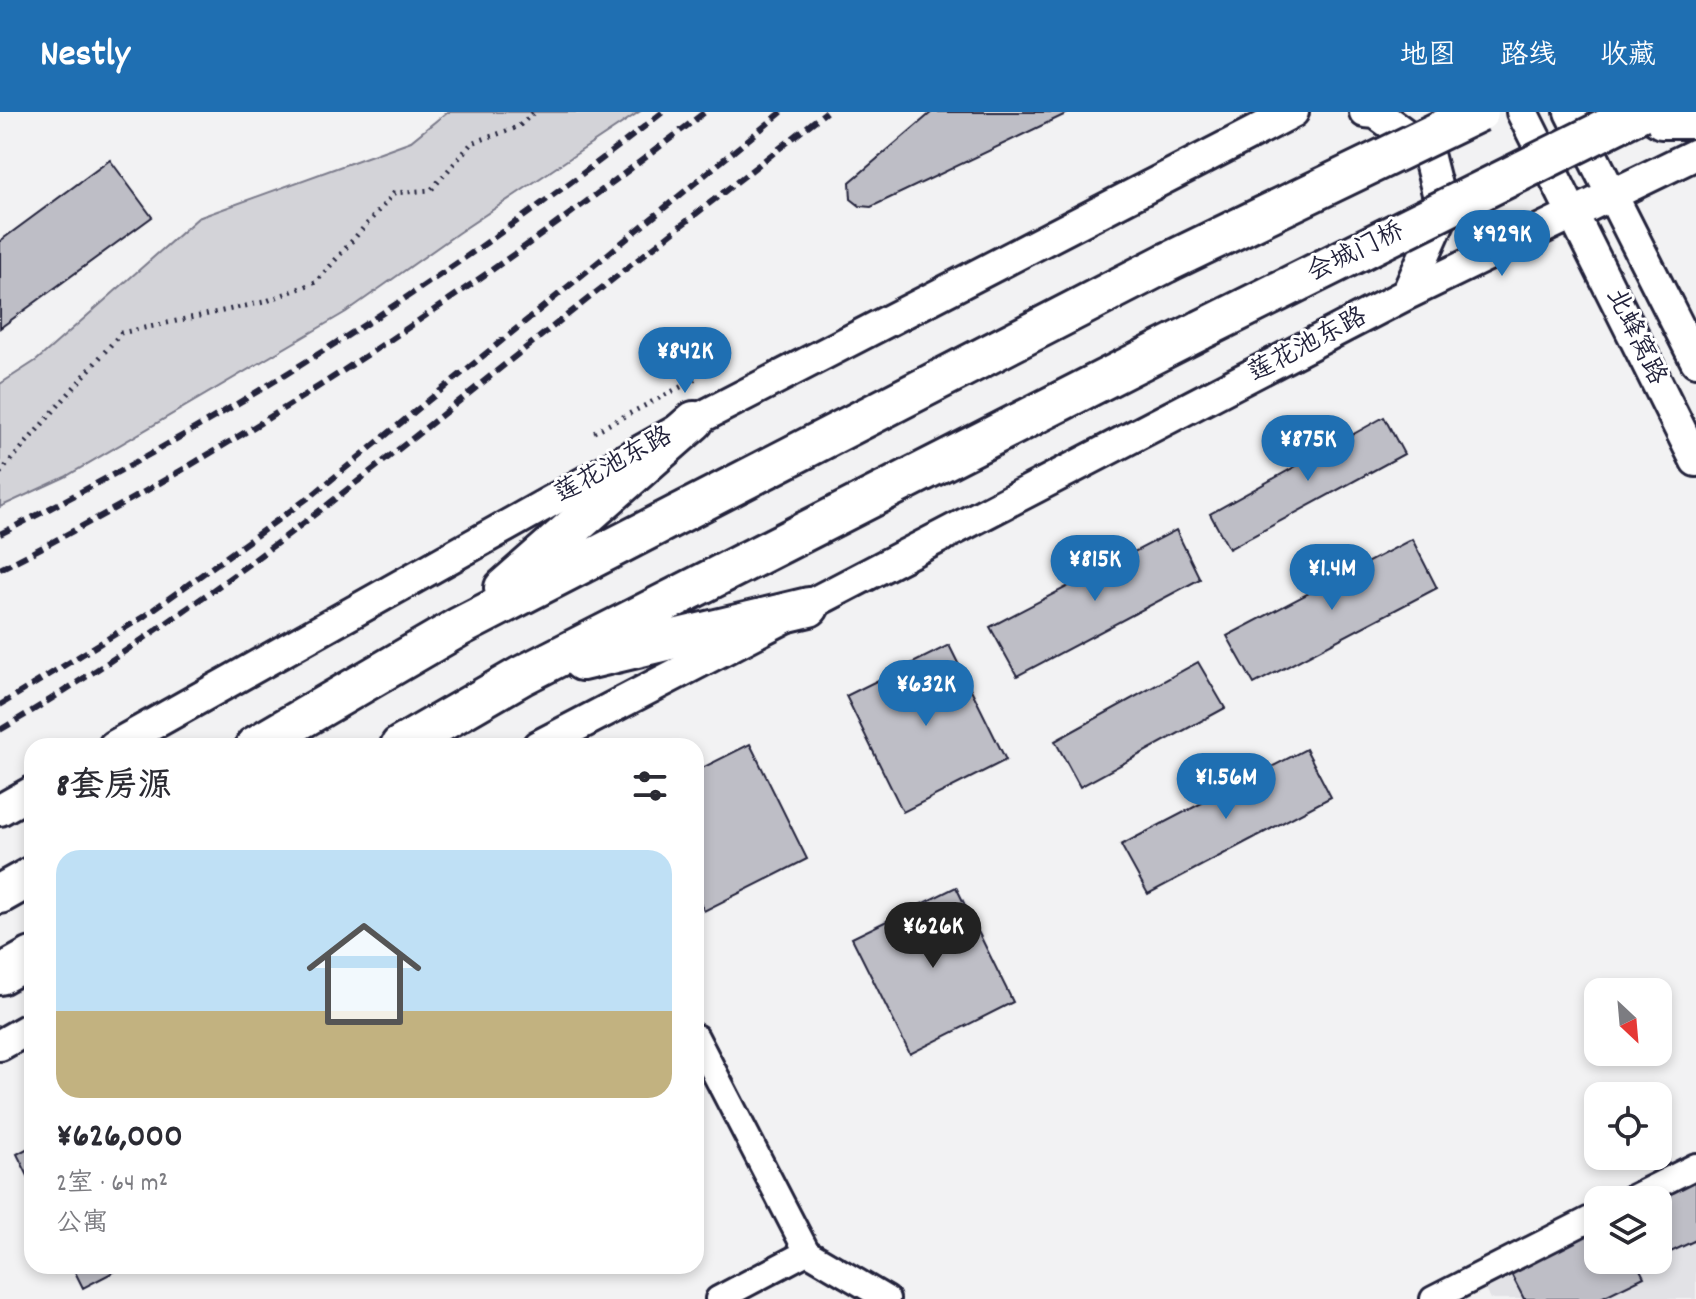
<!DOCTYPE html>
<html lang="zh">
<meta charset="utf-8">
<style>
:root{--surface:#fff;--page:#f2f2f3;--text:#2b2b33;--muted:#7c7c81;--accent:#1f6fb2}
body{margin:0;font-family:Dekko,"LXGW WenKai TC",sans-serif;background:var(--page);color:var(--text);height:100vh;display:flex;flex-direction:column;font-size:30px;white-space:nowrap}
*{box-sizing:border-box;margin:0}
p{font-size:26px;color:var(--muted)}
.icon{flex:none;width:44px;height:44px;fill:none;stroke:currentColor;stroke-width:2;stroke-linecap:round;stroke-linejoin:round}
.map{position:relative;flex:1;overflow:hidden}
.sheet{position:absolute;left:24px;top:626px;width:680px;height:536px;display:flex;flex-direction:column;background:var(--surface);border-radius:24px;box-shadow:0 4px 12px #0003}
.sheet>*{flex:none}
.needle{width:52px;rotate:154deg}
.buttons{position:absolute;left:1584px;top:866px;display:grid;gap:16px}
.buttons a{display:grid;place-items:center;width:88px;height:88px;border-radius:16px;background:var(--surface);box-shadow:0 4px 12px #0003;font-size:40px}
.price{position:absolute;translate:-50% -68px;padding:0 18px;border-radius:28px;background:var(--accent);color:#fff;font-size:26px;line-height:52px;filter:drop-shadow(0 2px 4px #0008)}
.price::after{content:'';position:absolute;left:50%;top:48px;width:24px;height:18px;margin-left:-12px;background:inherit;clip-path:polygon(0 0,100% 0,50% 100%)}
.price.current{background:#222;color:#fff}
ul{padding:0;list-style:none}
li{display:grid;align-content:center;gap:16px;height:424px;padding:0 32px}
li span{display:grid;place-items:center;height:248px;border-radius:24px;color:#555}
li>.icon{margin-inline-start:auto}
span .icon{width:144px;height:144px;fill:#fffc;stroke-width:1}
li b{font-size:34px}
h2{display:flex;justify-content:space-between;align-items:center;height:96px;padding:0 32px;font-size:34px}
header{display:flex;align-items:center;gap:48px;box-sizing:border-box;height:112px;padding:0 40px;background:var(--accent);color:#fff}
header strong{font-size:38px}
nav{display:flex;gap:44px;margin-inline-start:auto;font-size:28px}
.map>svg:first-child{display:block}
.built{fill:#e2e2e6}
.green{fill:#d3d3d8;stroke:#7a7a8a;stroke-width:2}
.building{fill:#bebec6;stroke:#22223b;stroke-width:2}
.lines{fill:none;stroke-linecap:round;stroke-linejoin:round}
.minor-casing{stroke:#22223b;stroke-width:30}
.tertiary-casing{stroke:#22223b;stroke-width:36}
.trunk-casing{stroke:#22223b;stroke-width:44}
.path{stroke:#22223b;stroke-width:5;stroke-dasharray:2 6;stroke-linecap:butt}
.minor{stroke:#fff;stroke-width:24}
.tertiary{stroke:#fff;stroke-width:30}
.trunk{stroke:#fff;stroke-width:38}
.rail{stroke:#22223b;stroke-width:6;stroke-dasharray:12 6;stroke-linecap:butt}
.trunk-bridge-casing{stroke:#22223b;stroke-width:44;stroke-linecap:butt}
.trunk-bridge{stroke:#fff;stroke-width:38}
.labels{text-anchor:middle;dominant-baseline:central;stroke-width:6;stroke-linejoin:round;paint-order:stroke}
.street-label{font-size:26px;fill:#22223b;stroke:#fff}
</style>
<header>
<strong>Nestly</strong>
<nav><a>地图</a><a>路线</a><a>收藏</a></nav>
</header>
<div class="map">
<svg width="1696" height="1187" viewBox="0 0 1696 1187">
<rect width="100%" height="100%" fill="#f2f2f3"/>
<filter id="ink" filterUnits="userSpaceOnUse"><feTurbulence type="fractalNoise" baseFrequency=".0125" numOctaves="2"/><feDisplacementMap in="SourceGraphic" scale="16" xChannelSelector="R" yChannelSelector="G"/><feConvolveMatrix kernelMatrix="1 2 1 2 8 2 1 2 1" color-interpolation-filters="sRGB"/></filter>
<g filter="url(#ink)">
<path class="built" d="M1696,1054V1187H1490L1478,1162L1598,1148H1658V1088Z"/>
<path class="green" d="M447,0H639L458,121L346,200L65,365L0,395V272L37,248L198,106L411,29Z"/>
<path class="building" d="M932,0H1070L871,95L860,94L851,87L850,70Z
M110,48L152,105L0,216V129Z
M1384,305L1404,342L1229,437L1210,402Z
M1176,418L1200,467L1017,564L990,515Z
M1412,427L1437,476L1254,572L1227,524Z
M949,533L1006,648L903,700L846,584Z
M1198,550L1225,596L1080,675L1055,629Z
M750,632L807,747L704,799L696,783V659Z
M1306,637L1331,685L1148,782L1121,733Z
M956,775L1013,890L910,942L852,826Z
M32,1034V1072L17,1042Z
M1696,1062V1128L1658,1146V1088H1642Z
M1598,1109V1148H1635L1644,1165L1599,1187H1524L1507,1154Z
M1634,1148H1655L1637,1156Z
M72,1154H125L83,1176Z"/>
<g class="lines">
<defs>
<path id="minor" d="M696,925L807,1140L718,1187
M1628,1088L1696,1054
M807,1140L887,1187
M1433,1187L1598,1103"/>
<path id="tertiary" d="M1365,0L1376,1L1427,38L1443,101L1407,182
M1522,0L1696,349
M1570,0L1696,249
M1643,0L1661,11H1696
M114,634L694,309L1293,0
M538,634L1407,182L1696,42
M0,698L32,680
M0,933L32,915"/>
<path id="trunk" d="M504,476L694,309
M582,549L809,495
M255,634L459,515L1166,151
M400,634L521,564L1201,218
M0,782L32,764
M0,863L32,845"/>
</defs>
<use href="#minor" class="minor-casing"/>
<use href="#tertiary" class="tertiary-casing"/>
<use href="#trunk" class="trunk-casing"/>
<path class="path" d="M594,320L696,267
M0,361L121,221L264,190L316,170L394,81L431,78L472,31L518,15L534,0"/>
<use href="#minor" class="minor"/>
<use href="#tertiary" class="tertiary"/>
<use href="#trunk" class="trunk"/>
<path class="rail" d="M0,422C235,303 456,162 663,0
M0,457C250,331 484,171 705,0
M0,593L143,505L315,381L782,0
M0,618C180,512 345,381 508,250C614,166 720,83 826,0"/>
<defs>
<path id="trunk-bridge" d="M1166,151L1479,0
M1201,218L1640,0"/>
</defs>
<use href="#trunk-bridge" class="trunk-bridge-casing"/>
<use href="#trunk-bridge" class="trunk-bridge"/>
</g>
</g>
<g class="labels">
<g class="street-label">
<text transform="translate(1356 141) rotate(-26)">会城门桥</text>
<text transform="translate(1635 225) rotate(64)">北蜂窝路</text>
<text transform="translate(1308 234) rotate(-28)">莲花池东路</text>
<text transform="translate(614 354) rotate(-29)">莲花池东路</text>
</g>
</g>
</svg>
<div class="buttons">
<a><svg class="needle" viewBox="-14 -14 28 28"><path d="M0-13l5 13h-10z" fill="#e53935"/><path d="M0 13l5-13h-10z" fill="#7c7c81"/></svg></a>
<a><svg class="icon" aria-label="locate" viewBox="0 0 24 24"><circle cx="12" cy="12" r="6"/><path d="M12 2v4M12 18v4M2 12h4M18 12h4"/></svg></a>
<a><svg class="icon" aria-label="layers" viewBox="0 0 24 24"><path d="M12 4l9 5-9 5-9-5zM3 14l9 5 9-5"/></svg></a>
</div>
<b class="price" style="left:1502px;top:166px">¥929K</b>
<b class="price" style="left:685px;top:283px">¥842K</b>
<b class="price" style="left:1308px;top:371px">¥875K</b>
<b class="price" style="left:1095px;top:491px">¥815K</b>
<b class="price" style="left:1332px;top:500px">¥1.4M</b>
<b class="price" style="left:926px;top:616px">¥632K</b>
<b class="price" style="left:1226px;top:709px">¥1.56M</b>
<b class="price current" style="left:933px;top:858px">¥626K</b>
<section class="sheet">
<h2>8套房源<svg class="icon" aria-label="filters" viewBox="0 0 24 24"><path d="M4 7h16M4 17h16"/><circle cx="9" cy="7" r="2"/><circle cx="15" cy="17" r="2"/></svg></h2>
<ul>
<li><span style="background:linear-gradient(#bfe0f5 65%,#c2b280 0)"><svg class="icon" aria-label="home" viewBox="0 0 24 24"><path d="M3 11l9-7 9 7M6 9v11h12V9"/></svg></span><div><b>¥626,000</b><p>2室 · 64 m²</p><p>公寓</p></div></li>
</ul>
</section>
</div>
